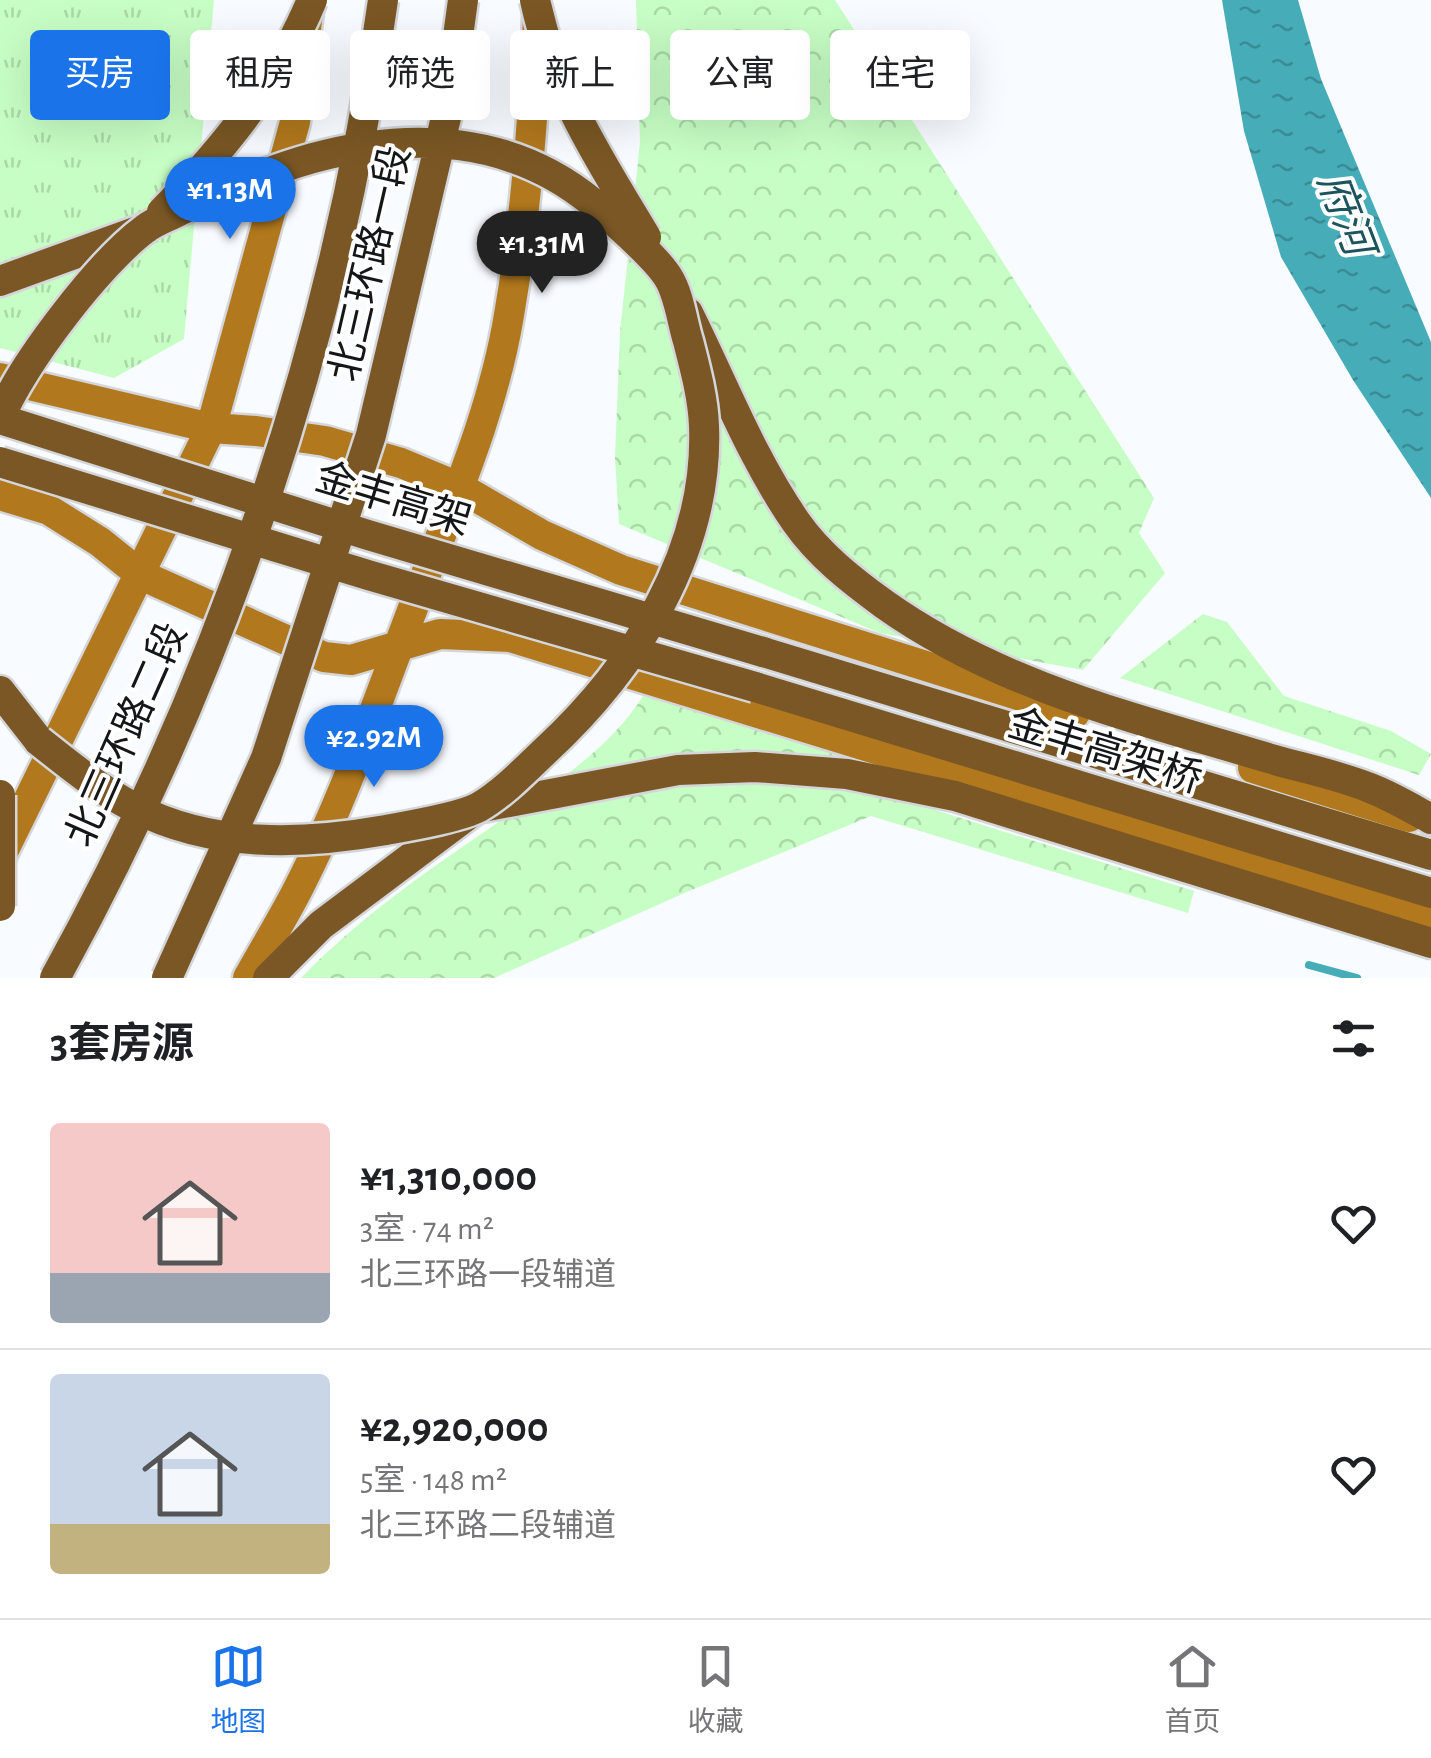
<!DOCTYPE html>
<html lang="zh">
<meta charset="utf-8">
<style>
:root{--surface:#fff;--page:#f2f2f2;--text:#202124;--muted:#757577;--line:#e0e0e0;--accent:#1a73e8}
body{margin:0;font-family:"Alegreya Sans","Noto Sans SC",sans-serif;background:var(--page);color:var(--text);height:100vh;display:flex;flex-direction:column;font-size:38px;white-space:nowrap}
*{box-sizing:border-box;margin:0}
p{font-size:32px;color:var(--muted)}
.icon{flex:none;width:55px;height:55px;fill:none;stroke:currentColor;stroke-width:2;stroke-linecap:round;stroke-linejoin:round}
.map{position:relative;height:978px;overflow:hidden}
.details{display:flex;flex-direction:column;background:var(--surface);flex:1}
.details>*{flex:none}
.hud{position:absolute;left:30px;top:30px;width:1372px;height:90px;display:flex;gap:20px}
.price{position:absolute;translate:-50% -85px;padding:0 22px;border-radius:35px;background:var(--accent);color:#fff;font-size:32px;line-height:65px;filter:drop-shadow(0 2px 5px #0008)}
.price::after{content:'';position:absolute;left:50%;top:60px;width:30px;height:22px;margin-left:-15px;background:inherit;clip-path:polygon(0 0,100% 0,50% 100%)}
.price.on{background:#222;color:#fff}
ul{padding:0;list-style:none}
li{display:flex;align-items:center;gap:30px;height:250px;padding:0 50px}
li+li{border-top:2px solid var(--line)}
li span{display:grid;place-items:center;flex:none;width:280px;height:200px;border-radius:10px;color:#555}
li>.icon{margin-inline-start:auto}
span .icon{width:120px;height:120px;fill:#fffc;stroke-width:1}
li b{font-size:42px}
h2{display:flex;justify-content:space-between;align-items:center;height:120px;padding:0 50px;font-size:42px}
.pill{padding:0 35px;border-radius:10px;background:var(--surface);box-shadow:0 10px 40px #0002;font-size:35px;line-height:90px}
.pill.on{background:var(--accent);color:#fff}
.dock{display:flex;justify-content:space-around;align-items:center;height:140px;border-top:2px solid var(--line);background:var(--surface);font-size:28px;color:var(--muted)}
.dock a{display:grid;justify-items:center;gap:5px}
.dock .on{color:var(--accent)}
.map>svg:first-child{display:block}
.forest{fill:url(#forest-crowns)}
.park{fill:url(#park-tufts)}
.water{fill:url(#water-ripples)}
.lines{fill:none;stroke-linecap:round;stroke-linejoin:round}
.stream{stroke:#46adb8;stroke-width:8}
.secondary-casing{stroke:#d4d6da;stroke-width:35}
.trunk-casing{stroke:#d4d6da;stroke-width:35}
.secondary{stroke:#b1781d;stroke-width:30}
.trunk{stroke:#7a5724;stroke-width:30}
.trunk-bridge-casing{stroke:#d4d6da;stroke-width:35;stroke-linecap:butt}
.trunk-bridge{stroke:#7a5724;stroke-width:30}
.labels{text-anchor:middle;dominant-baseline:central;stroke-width:8;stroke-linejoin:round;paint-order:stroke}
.street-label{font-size:40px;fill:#151617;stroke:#fff}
.water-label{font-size:42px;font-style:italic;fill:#1b555b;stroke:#fff}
</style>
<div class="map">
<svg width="1431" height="978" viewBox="0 0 1431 978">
<defs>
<pattern id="forest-crowns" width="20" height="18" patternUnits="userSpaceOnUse" patternTransform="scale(2.5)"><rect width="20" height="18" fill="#c7fec5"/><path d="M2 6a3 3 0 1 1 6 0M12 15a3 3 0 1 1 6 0" fill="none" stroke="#aad9a8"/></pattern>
<pattern id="park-tufts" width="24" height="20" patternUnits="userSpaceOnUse" patternTransform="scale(2.5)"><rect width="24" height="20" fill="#c7fec5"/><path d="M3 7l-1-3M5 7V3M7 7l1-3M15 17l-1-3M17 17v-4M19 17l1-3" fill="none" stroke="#aad9a8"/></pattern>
<pattern id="water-ripples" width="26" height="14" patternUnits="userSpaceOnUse" patternTransform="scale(2.5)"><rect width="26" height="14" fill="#46adb8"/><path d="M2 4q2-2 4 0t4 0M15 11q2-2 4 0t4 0" fill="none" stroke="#398c95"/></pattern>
</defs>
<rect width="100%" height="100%" fill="#f8fbff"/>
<path class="forest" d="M636,0H835L1154,498L1139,533L1165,573L1083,670L880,633L619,524L615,458L620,332L640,142Z
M1203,614L1227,622L1284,696L1391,731L1431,754L1419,775L1120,678Z
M643,696L856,755L932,809L1194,891L1188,913L871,816L689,891L494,978H301C357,920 421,875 487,830C542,791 606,755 643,696Z"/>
<path class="park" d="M0,0H214L184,339L114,378L0,348Z"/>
<path class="water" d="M1222,0H1298L1321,79L1431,342V498L1353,380L1281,257L1244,131Z"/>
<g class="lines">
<path class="stream" d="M1309,965L1357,978"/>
<defs>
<path id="secondary" d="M0,378L211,428L256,431L325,441L401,463L459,487L542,535L621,570L1075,713
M0,495L49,510L100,542L141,575L324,657L351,660L440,634L510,637L1431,919
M1253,768L1409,817
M0,858L211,428L295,122L308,12
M248,978C265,947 284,917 300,885C349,789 384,682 423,582C456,495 494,407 509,315C526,217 533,118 538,19"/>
<path id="trunk" d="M0,281L146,228
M688,313C723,383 751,457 796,522C819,555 851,580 884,604C999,686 1135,718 1268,758C1302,768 1338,775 1370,788C1391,796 1411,808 1431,819
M763,652L1431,855
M755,687L1431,893
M0,691L39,741
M268,978L321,925L477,808L678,770L755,767L847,774L955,796L1431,943"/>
</defs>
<use href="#secondary" class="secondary-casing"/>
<use href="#trunk" class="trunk-casing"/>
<use href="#secondary" class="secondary"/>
<use href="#trunk" class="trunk"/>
<defs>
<path id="trunk-bridge" d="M535,0C555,92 598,157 646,237
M162,212C224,148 278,82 312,0
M0,418C20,366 100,262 145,229C155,221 168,217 179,211C223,190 266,171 313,158C411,131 512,136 593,203C614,221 654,255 668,277C679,294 682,322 688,341C695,368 703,398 704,426C709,552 634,669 545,751C525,770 503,793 479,807C461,817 408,826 386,830C301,845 212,848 133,807C99,789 69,765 39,741
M0,419L368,535L763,652
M0,462L368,575L755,687
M0,795V906
M55,978C221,678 336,340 383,0
M167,978L266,758L371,435L448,109L463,0"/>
</defs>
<use href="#trunk-bridge" class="trunk-bridge-casing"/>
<use href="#trunk-bridge" class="trunk-bridge"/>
</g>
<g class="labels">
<g class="street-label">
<text transform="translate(371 264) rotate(-77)">北三环路一段</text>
<text transform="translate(393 500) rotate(17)">金丰高架</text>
<text transform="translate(127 735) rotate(-66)">北三环路二段</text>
<text transform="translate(1105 752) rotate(17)">金丰高架桥</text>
</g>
<g class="water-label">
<text transform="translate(1345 214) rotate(69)">府河</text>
</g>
</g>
</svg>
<b class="price" style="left:230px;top:242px">¥1.13M</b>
<b class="price on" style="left:542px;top:296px">¥1.31M</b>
<b class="price" style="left:374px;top:790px">¥2.92M</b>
<div class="hud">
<a class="pill on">买房</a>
<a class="pill">租房</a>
<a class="pill">筛选</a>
<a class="pill">新上</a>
<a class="pill">公寓</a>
<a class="pill">住宅</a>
</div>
</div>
<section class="details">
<h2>3套房源<svg class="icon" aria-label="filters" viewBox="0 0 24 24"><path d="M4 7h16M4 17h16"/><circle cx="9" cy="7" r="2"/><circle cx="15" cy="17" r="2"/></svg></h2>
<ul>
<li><span style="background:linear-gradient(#f6c9c9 75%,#9aa5b1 0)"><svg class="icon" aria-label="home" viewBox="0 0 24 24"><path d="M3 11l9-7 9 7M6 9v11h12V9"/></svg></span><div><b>¥1,310,000</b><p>3室 · 74 m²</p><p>北三环路一段辅道</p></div><svg class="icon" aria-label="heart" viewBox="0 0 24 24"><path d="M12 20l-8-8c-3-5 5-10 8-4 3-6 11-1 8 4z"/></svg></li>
<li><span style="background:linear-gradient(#c9d6e8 75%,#c2b280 0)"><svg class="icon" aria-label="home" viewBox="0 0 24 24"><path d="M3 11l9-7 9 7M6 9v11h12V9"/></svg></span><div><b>¥2,920,000</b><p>5室 · 148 m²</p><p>北三环路二段辅道</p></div><svg class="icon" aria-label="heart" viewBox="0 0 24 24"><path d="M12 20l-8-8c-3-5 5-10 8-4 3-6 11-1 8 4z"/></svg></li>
</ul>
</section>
<nav class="dock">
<a class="on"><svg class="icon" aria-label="map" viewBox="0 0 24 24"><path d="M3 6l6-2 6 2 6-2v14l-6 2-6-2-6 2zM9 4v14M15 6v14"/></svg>地图</a>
<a><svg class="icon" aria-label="saved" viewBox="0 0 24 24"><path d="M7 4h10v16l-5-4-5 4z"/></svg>收藏</a>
<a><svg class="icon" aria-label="home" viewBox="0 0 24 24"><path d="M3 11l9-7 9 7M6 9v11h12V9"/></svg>首页</a>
</nav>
